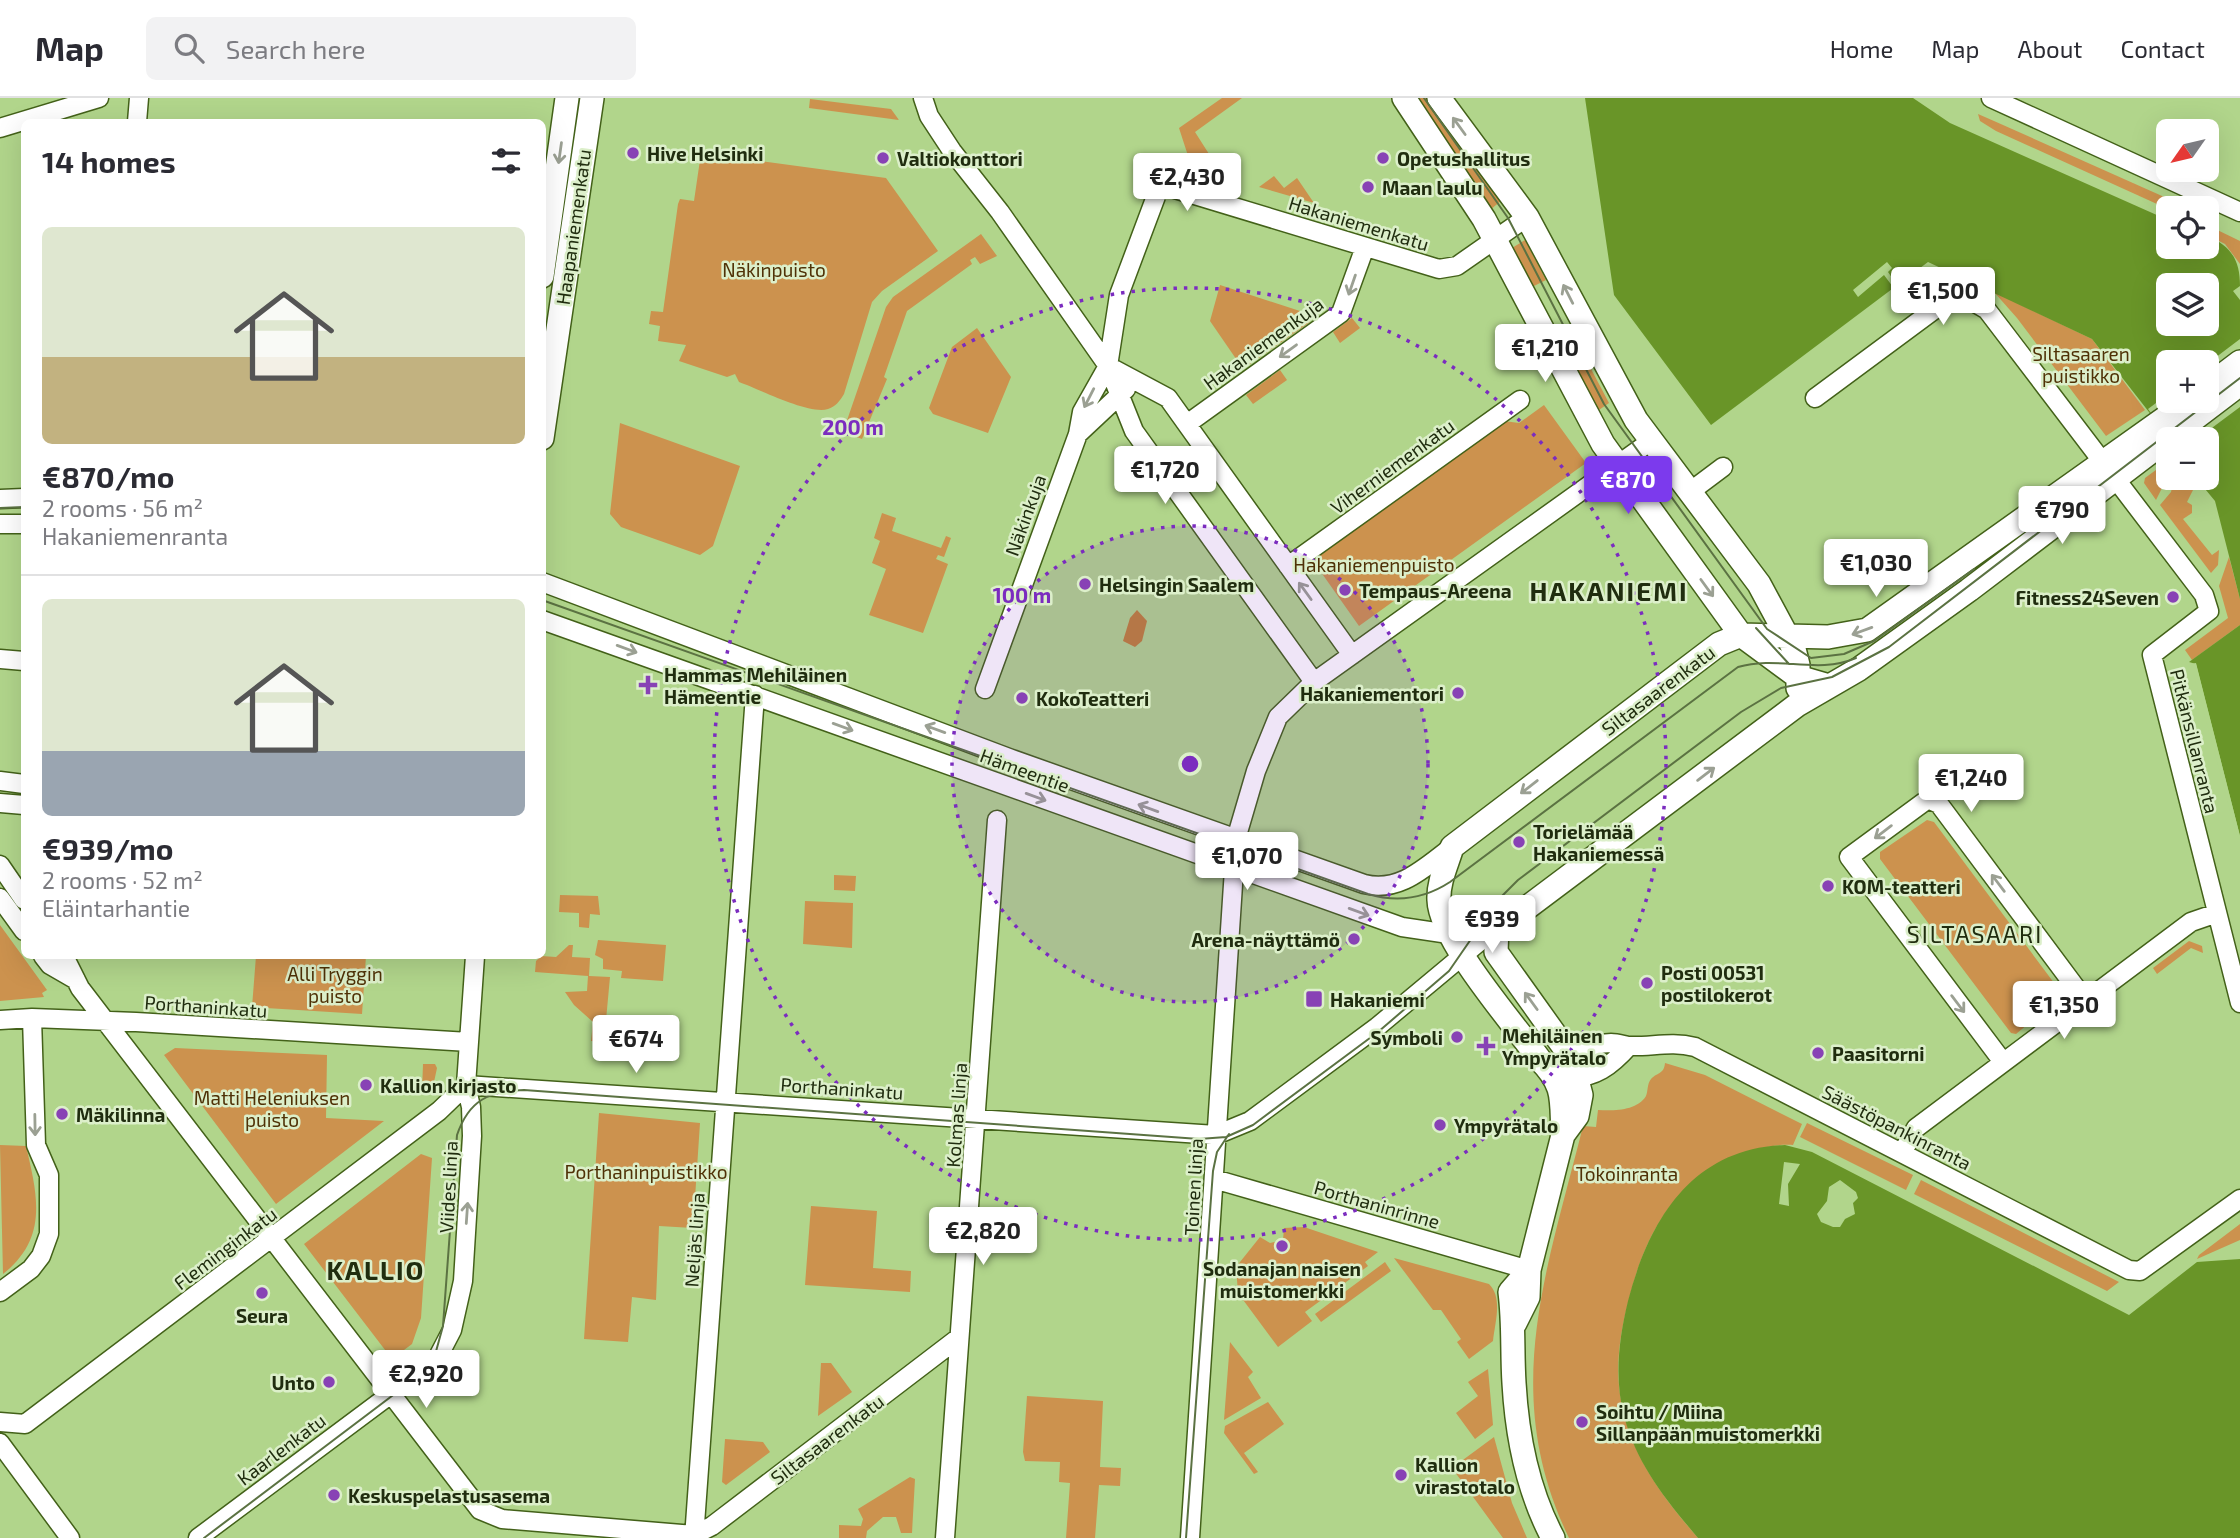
<!DOCTYPE html>
<meta charset="utf-8">
<style>
:root{--surface:#fff;--page:#f2f2f3;--text:#2b2b33;--muted:#7c7c81;--line:#e1e1e2;--accent:#7c3aed}
body{margin:0;font-family:"Exo 2",sans-serif;background:var(--page);color:var(--text);height:100vh;display:flex;flex-direction:column;font-size:26px;white-space:nowrap}
*{box-sizing:border-box;margin:0}
p{font-size:23px;color:var(--muted)}
.icon{flex:none;width:38px;height:38px;fill:none;stroke:currentColor;stroke-width:2;stroke-linecap:round;stroke-linejoin:round}
.map{position:relative;flex:1;overflow:hidden}
.drawer{position:absolute;left:21px;top:21px;width:525px;height:840px;display:flex;flex-direction:column;background:var(--surface);border-radius:10px;box-shadow:0 7px 28px #0002}
.drawer>*{flex:none}
.needle{width:46px;rotate:236deg}
.controls{position:absolute;left:2156px;top:21px;display:grid;gap:14px}
.controls a{display:grid;place-items:center;width:63px;height:63px;border-radius:10px;background:var(--surface);box-shadow:0 7px 28px #0002;font-size:35px}
.price{position:absolute;translate:-50% -60px;padding:0 16px;border-radius:7px;background:#fff;color:#222;font-size:23px;line-height:46px;filter:drop-shadow(0 2px 4px #0008)}
.price::after{content:'';position:absolute;left:50%;top:42px;width:21px;height:16px;margin-left:-10px;background:inherit;clip-path:polygon(0 0,100% 0,50% 100%)}
.price.selected{background:var(--accent);color:#fff}
ul{padding:0;list-style:none}
li{display:grid;align-content:center;gap:14px;height:371px;padding:0 21px}
li+li{border-top:2px solid var(--line)}
li span{display:grid;place-items:center;height:217px;border-radius:10px;color:#555}
li>.icon{margin-inline-start:auto}
span .icon{width:126px;height:126px;fill:#fffc;stroke-width:1}
li b{font-size:30px}
h2{display:flex;justify-content:space-between;align-items:center;height:84px;padding:0 21px;font-size:30px}
header{display:flex;align-items:center;gap:42px;box-sizing:border-box;height:98px;padding:0 35px;background:var(--surface);border-bottom:2px solid var(--line)}
header strong{font-size:33px}
nav{display:flex;gap:38px;margin-inline-start:auto;font-size:24px}
.search{width:490px;height:63px;background:var(--page);display:flex;align-items:center;gap:18px;box-sizing:border-box;padding:0 24px;border-radius:10px;color:var(--muted);font-size:26px}
.map>svg:first-child{display:block}
.green{fill:#cc924e}
.forest{fill:#be8237}
.water{fill:#699528;fill-rule:evenodd}
.pier{fill:#b1d58b}
.lines{fill:none;stroke-linecap:round;stroke-linejoin:round}
.minor-casing{stroke:#436119;stroke-width:21}
.major-casing{stroke:#436119;stroke-width:26}
.minor{stroke:#fff;stroke-width:18}
.major{stroke:#fff;stroke-width:23}
.tram{stroke:#5b7242;stroke-width:2}
.oneway{stroke:#9ba093}
.ring{fill:none;stroke:#7b2cbf;stroke-width:3.5;stroke-dasharray:3.5 7}
.poi-dot{fill:#8842b5;stroke:#dcefca;stroke-width:2.5}
.labels{text-anchor:middle;dominant-baseline:central;stroke-width:5;stroke-linejoin:round;paint-order:stroke}
.poi-label{font-size:19px;font-weight:bold;fill:#202d0f;stroke:#dcefca;text-anchor:start}
.street-label{font-size:19px;fill:#202d0f;stroke:#dcefca}
.park-label{font-size:19px;fill:#4f3106;stroke:#dcefca}
.quarter-label{font-size:23px;letter-spacing:2px;fill:#202d0f;stroke:#dcefca}
.district-label{font-size:26px;font-weight:bold;letter-spacing:2px;fill:#202d0f;stroke:#dcefca}
.centre{fill:#7b2cbf;stroke:#dcefca;stroke-width:3.5}
.ring-label{font-size:21px;text-anchor:middle;font-weight:bold;fill:#7b2cbf;stroke:#dcefca;stroke-width:5;stroke-linejoin:round;paint-order:stroke}
</style>
<header>
<strong>Map</strong>
<div class="search"><svg class="icon" aria-label="search" viewBox="0 0 24 24"><circle cx="10" cy="10" r="6"/><path d="M15 15l6 6"/></svg>Search here</div>
<nav><a>Home</a><a>Map</a><a>About</a><a>Contact</a></nav>
</header>
<div class="map">
<svg width="2240" height="1440" viewBox="0 0 2240 1440">
<rect width="100%" height="100%" fill="#b1d58b"/>
<path class="green" d="M1222,0H1242L1195,34L1223,78L1191,67L1179,30Z
M1411,0H1428L1502,102L1490,112Z
M810,1L891,11L899,22L809,10Z
M1978,16L1994,23L2189,110L2168,111L1996,33L1980,23Z
M701,55L886,80L938,153L882,193L872,204L844,296C840,303 835,309 828,311C809,317 759,291 739,284L735,276L727,279L679,263L686,247L658,243L660,228L649,226L651,213L663,214L678,106L680,101L694,103Z
M1274,78L1284,90L1297,80L1314,105L1259,89Z
M2207,127L2240,143V166L2225,146L2207,137Z
M981,136L997,158L980,166L975,159L970,162L972,166L907,213L884,279L887,281L862,341L843,334L886,209L893,199Z
M1525,142L1546,182L1532,189L1512,150Z
M1220,187L1303,214L1310,224L1243,271L1210,223Z
M1994,194L2092,241L2145,312L2106,338L2017,220Z
M1352,220L1360,230L1340,245L1333,234Z
M977,230L1011,279L988,335L933,316L929,310L952,249Z
M1581,252L1609,305L1596,314L1567,259Z
M1280,272L1287,282L1253,306L1246,297Z
M1544,307L1586,365L1359,528L1311,460L1504,323L1519,325Z
M620,325L740,368L713,448L700,457L621,429L610,416Z
M2160,369L2166,382L2156,402L2144,385L2145,380Z
M2174,380L2198,382L2187,404L2192,407V415L2183,421L2212,457L2219,452L2218,467L2211,475L2160,407L2171,394Z
M882,415L896,420L892,433L941,450L946,438L951,440L944,459L938,457L936,461L948,466L923,535L869,517L886,471L872,465L880,443L874,440Z
M2229,459L2240,501V527L2192,562L2185,552L2228,520L2219,488Z
M1927,722L1934,724L2063,897L2016,936L2011,935L1880,761V754Z
M834,777L856,778L855,793L834,792Z
M560,797L598,798L600,817L590,816L589,830L579,829V815L559,814Z
M805,803L853,805L852,850L803,846Z
M0,827L47,892L42,895L44,899L0,903Z
M598,842L666,847L663,883L621,880L622,873L603,871V861L595,857Z
M2189,843L2202,848L2203,855L2191,850L2157,876L2153,870Z
M569,847H573L572,859L590,860L589,878L610,879L604,944L591,943L593,924L574,907L565,894L587,893L588,878L535,874L536,863L541,858L556,859Z
M256,858H366L362,916L252,909Z
M175,950L327,957L326,1020L384,1023L276,1106L164,957Z
M1665,965L1705,977L1802,1026L1793,1047C1773,1046 1755,1051 1736,1058C1672,1085 1645,1138 1629,1201C1620,1235 1614,1272 1622,1307C1633,1361 1663,1399 1698,1440H1569C1499,1295 1547,1173 1583,1028L1596,1029L1598,1012C1613,1013 1637,1013 1646,998C1648,993 1647,986 1651,981C1658,974 1664,976 1665,965Z
M423,966H435L437,970L434,984L422,993Z
M599,1015L700,1025L693,1130L659,1128L656,1202L632,1199L628,1244L584,1241Z
M1807,1025L1913,1077L1906,1092L1800,1039Z
M0,1047L26,1048C38,1099 48,1140 3,1176Z
M421,1056L432,1060L421,1220L412,1246L392,1261L304,1146Z
M1921,1082L2119,1184L2107,1193L1914,1096Z
M811,1108L877,1113L873,1170L911,1173L910,1194L805,1187Z
M2240,1126V1142L2197,1161L2199,1157Z
M1304,1129L1378,1154L1365,1164L1368,1168L1305,1214L1312,1223L1278,1249L1238,1195L1236,1169L1260,1139L1270,1145L1283,1142L1284,1130Z
M1394,1160L1489,1186C1503,1200 1495,1224 1493,1243L1469,1261L1457,1244L1461,1241L1441,1212H1433Z
M1385,1164L1391,1173L1321,1224L1315,1216Z
M1230,1244L1253,1274L1248,1279L1261,1300L1224,1322Z
M821,1265H831L852,1294L818,1318Z
M1488,1271L1493,1327L1475,1341L1456,1315L1478,1298L1468,1284Z
M1027,1298L1103,1303L1100,1369L1121,1370L1120,1388L1099,1387L1095,1440H1066L1070,1385L1059,1384L1060,1364L1025,1363L1023,1354Z
M1268,1304L1284,1326L1244,1355L1258,1374L1254,1376L1224,1335L1225,1328Z
M1494,1339L1512,1405L1527,1440H1503L1452,1370Z
M725,1341L763,1344L770,1354L726,1387L722,1384Z
M910,1379L915,1381L912,1435H901L896,1419H883L867,1433L866,1440H839V1427L861,1428L863,1421L858,1411Z"/>
<path class="forest" d="M1137,512L1147,523L1142,543L1135,549L1123,543L1130,520Z"/>
<path class="water" d="M1585,0H1913L1950,25L2168,122V149H2207V137C2231,149 2240,161 2240,188L2233,193L2240,202V501L2215,403L2196,380H2207V341H2170L2092,241L1928,164L1711,327L1614,197ZM2168,187H2207V226H2168ZM2168,264H2207V303H2168Z
M2240,527V738L2196,566L2189,564Z
M1785,1047L1812,1054L2129,1217L2197,1164L2240,1161V1440H1698C1666,1402 1637,1367 1624,1318C1614,1280 1619,1240 1628,1203C1649,1122 1692,1050 1785,1047Z"/>
<path class="pier" d="M1887,164L1892,170L1888,174L1897,187L1893,189L1884,177L1858,199L1853,192Z
M2240,241V309L2197,341H2170L2148,311L2168,296V303H2207V266Z
M2196,565L2240,738V742L2237,739L2191,566Z
M1784,1064L1800,1066L1788,1086L1789,1108L1779,1106Z
M1840,1082L1856,1094L1858,1100L1853,1105L1855,1116L1845,1121L1840,1129H1833L1821,1124L1817,1116L1827,1103L1829,1089Z"/>
<g class="lines">
<defs>
<path id="minor" d="M923,0L929,18L952,53L1000,114L1108,268L1134,333L1314,584
M1991,0L2240,114
M137,24L139,0
M0,30L99,0
M1108,268L1168,300L1352,557
M1815,300L1946,203C1962,197 1973,203 1987,212L2204,497L2209,513L2152,557L2240,905
M1187,326L1341,215L1365,149
M1078,336L1126,291
M1691,393L1723,369
M0,401L24,400
M0,426H24
M1288,468L1520,302
M542,484L1009,660L1364,786C1400,795 1425,769 1452,749
M542,522L1402,829L1449,836L1494,830
M0,561L24,563
M985,591L1078,336L1082,314L1108,268L1119,197L1158,93L1168,89L1439,171L1457,168L1527,119
M0,683L24,686
M0,705L24,707
M0,767L24,802
M0,800L24,833
M43,858L50,867L76,882
M64,858L80,890L480,1412L502,1421L694,1437
M0,922L32,920L136,924L469,944
M2003,964L1849,759L1928,701L1939,706L2085,902
M1555,977C1570,960 1587,945 1611,945C1617,945 1623,947 1628,948C1652,949 1671,943 1695,949L2129,1172L2140,1173L2240,1101
M1567,979C1594,982 1612,967 1629,948
M466,987L1216,1037L1250,1023L1377,929L1497,829
M1902,1055L1916,1030L2191,824L2217,815
M1214,1081L1529,1172
M0,1194L31,1171L41,1158L49,1136V1077L36,1047L32,920
M0,1324L25,1326L439,1013L466,987
M0,1345L70,1440
M694,1437L712,1428L957,1241
M198,1440L427,1269L438,1259L452,1232L463,1183L472,1038L471,1009L466,987L475,858
M694,1440L755,597
M945,1440L997,722
M1190,1440L1236,741L1256,673L1278,619L1314,584L1651,343"/>
<path id="major" d="M1404,0L1484,121L1603,346L1741,537L1798,579L1829,588
M1439,0L1527,119L1636,322L1759,486L1794,551L1798,567V590
M542,178L567,0
M2207,289L2240,264
M542,340L592,0
M1563,1037C1561,1003 1566,988 1540,962C1514,926 1440,842 1439,802C1438,784 1447,766 1452,749L1719,546L1741,537L1828,539L1867,532L2189,303
M1529,1172L1510,1194C1514,1225 1512,1254 1514,1285C1517,1338 1528,1393 1553,1440
M1515,1225L1528,1199L1529,1172L1563,1037L1577,1018L1581,997L1571,959L1496,854L1497,829L1512,821L1797,607L1859,571L1969,492L2240,286"/>
</defs>
<use href="#minor" class="minor-casing"/>
<use href="#major" class="major-casing"/>
<use href="#minor" class="minor"/>
<use href="#major" class="major"/>
<path class="tram" d="M1424,0L1508,120L1604,306L1767,531L1811,560L1844,556L1874,543L1974,471
M0,410L24,409
M542,502L1368,796C1398,805 1424,801 1450,784L1738,569C1778,557 1817,577 1856,560
M1756,530L1789,566
M204,1440L417,1279L435,1257L443,1228L457,1037C469,1002 489,993 524,992L1199,1041L1226,1039L1253,1027L1378,934L1449,873L1498,802L1518,782L1741,614L1781,590L1832,579L1889,549L2240,280
M1186,1440L1213,1073L1217,1054L1229,1036"/>
</g>
<defs><path id="oneway-shaft" d="M-6 0H5M1.5-3L5.5 0L1.5 3" fill="none" stroke-width="1.6" stroke-linecap="round" stroke-linejoin="round" transform="scale(1.75)"/></defs>
<g class="oneway">
<use href="#oneway-shaft" transform="translate(1459 28) rotate(-126)"/>
<use href="#oneway-shaft" transform="translate(560 55) rotate(98)"/>
<use href="#oneway-shaft" transform="translate(1352 187) rotate(109)"/>
<use href="#oneway-shaft" transform="translate(1568 196) rotate(-117)"/>
<use href="#oneway-shaft" transform="translate(1288 253) rotate(144)"/>
<use href="#oneway-shaft" transform="translate(1089 300) rotate(117)"/>
<use href="#oneway-shaft" transform="translate(1707 490) rotate(54)"/>
<use href="#oneway-shaft" transform="translate(1305 493) rotate(-126)"/>
<use href="#oneway-shaft" transform="translate(1862 533) rotate(160)"/>
<use href="#oneway-shaft" transform="translate(627 551) rotate(20)"/>
<use href="#oneway-shaft" transform="translate(843 629) rotate(20)"/>
<use href="#oneway-shaft" transform="translate(935 631) rotate(-160)"/>
<use href="#oneway-shaft" transform="translate(1706 676) rotate(-37)"/>
<use href="#oneway-shaft" transform="translate(1529 689) rotate(142)"/>
<use href="#oneway-shaft" transform="translate(1036 699) rotate(20)"/>
<use href="#oneway-shaft" transform="translate(1148 710) rotate(-160)"/>
<use href="#oneway-shaft" transform="translate(1883 734) rotate(143)"/>
<use href="#oneway-shaft" transform="translate(1998 785) rotate(-127)"/>
<use href="#oneway-shaft" transform="translate(1359 814) rotate(20)"/>
<use href="#oneway-shaft" transform="translate(1531 903) rotate(-126)"/>
<use href="#oneway-shaft" transform="translate(1958 906) rotate(53)"/>
<use href="#oneway-shaft" transform="translate(35 1027) rotate(89)"/>
<use href="#oneway-shaft" transform="translate(467 1115) rotate(-86)"/>
</g>
<circle cx="1190" cy="666" r="238" fill="#7b2cbf" fill-opacity=".12"/>
<g class="ring">
<circle cx="1190" cy="666" r="238"/>
<circle cx="1190" cy="666" r="476"/>
</g>
<g class="poi-dot">
<circle cx="633" cy="55" r="7"/>
<circle cx="883" cy="60" r="7"/>
<circle cx="1383" cy="60" r="7"/>
<circle cx="1368" cy="89" r="7"/>
<circle cx="1085" cy="486" r="7"/>
<circle cx="1345" cy="492" r="7"/>
<circle cx="2173" cy="499" r="7"/>
<path d="M644.5 576.5h7v7h7v7h-7v7h-7v-7h-7v-7h7z"/>
<circle cx="1458" cy="595" r="7"/>
<circle cx="1022" cy="600" r="7"/>
<circle cx="1519" cy="744" r="7"/>
<circle cx="1828" cy="788" r="7"/>
<circle cx="1354" cy="841" r="7"/>
<circle cx="1647" cy="885" r="7"/>
<rect x="1305" y="892" width="18" height="18" rx="3.5"/>
<circle cx="1457" cy="939" r="7"/>
<path d="M1482.5 937.5h7v7h7v7h-7v7h-7v-7h-7v-7h7z"/>
<circle cx="1818" cy="955" r="7"/>
<circle cx="366" cy="987" r="7"/>
<circle cx="62" cy="1016" r="7"/>
<circle cx="1440" cy="1027" r="7"/>
<circle cx="1282" cy="1148" r="7"/>
<circle cx="262" cy="1195" r="7"/>
<circle cx="329" cy="1284" r="7"/>
<circle cx="1582" cy="1324" r="7"/>
<circle cx="1401" cy="1377" r="7"/>
<circle cx="334" cy="1397" r="7"/>
</g>
<g class="labels">
<g class="poi-label">
<text x="647" y="55">Hive Helsinki</text>
<text x="897" y="60">Valtiokonttori</text>
<text x="1397" y="60">Opetushallitus</text>
<text x="1382" y="89">Maan laulu</text>
<text x="1099" y="486">Helsingin Saalem</text>
<text x="1359" y="492">Tempaus-Areena</text>
<text x="2159" y="499" text-anchor="end">Fitness24Seven</text>
<text x="664" y="576">Hammas Mehiläinen<tspan x="664" dy="22">Hämeentie</tspan></text>
<text x="1444" y="595" text-anchor="end">Hakaniementori</text>
<text x="1036" y="600">KokoTeatteri</text>
<text x="1533" y="733">Torielämää<tspan x="1533" dy="22">Hakaniemessä</tspan></text>
<text x="1842" y="788">KOM-teatteri</text>
<text x="1340" y="841" text-anchor="end">Arena-näyttämö</text>
<text x="1661" y="874">Posti 00531<tspan x="1661" dy="22">postilokerot</tspan></text>
<text x="1330" y="901">Hakaniemi</text>
<text x="1502" y="937">Mehiläinen<tspan x="1502" dy="22">Ympyrätalo</tspan></text>
<text x="1443" y="939" text-anchor="end">Symboli</text>
<text x="1832" y="955">Paasitorni</text>
<text x="380" y="987">Kallion kirjasto</text>
<text x="76" y="1016">Mäkilinna</text>
<text x="1454" y="1027">Ympyrätalo</text>
<text x="1282" y="1170" text-anchor="middle">Sodanajan naisen<tspan x="1282" dy="22">muistomerkki</tspan></text>
<text x="262" y="1217" text-anchor="middle">Seura</text>
<text x="315" y="1284" text-anchor="end">Unto</text>
<text x="1596" y="1313">Soihtu / Miina<tspan x="1596" dy="22">Sillanpään muistomerkki</tspan></text>
<text x="1415" y="1366">Kallion<tspan x="1415" dy="22">virastotalo</tspan></text>
<text x="348" y="1397">Keskuspelastusasema</text>
</g>
<g class="street-label">
<text transform="translate(1359 125) rotate(17)">Hakaniemenkatu</text>
<text transform="translate(573 129) rotate(-82)">Haapaniemenkatu</text>
<text transform="translate(1263 245) rotate(-36)">Hakaniemenkuja</text>
<text transform="translate(1392 368) rotate(-36)">Viherniemenkatu</text>
<text transform="translate(1025 417) rotate(-70)">Näkinkuja</text>
<text transform="translate(1658 592) rotate(-37)">Siltasaarenkatu</text>
<text transform="translate(2195 643) rotate(76)">Pitkänsillanranta</text>
<text transform="translate(1025 672) rotate(20)">Hämeentie</text>
<text transform="translate(206 908) rotate(4)">Porthaninkatu</text>
<text transform="translate(842 990) rotate(4)">Porthaninkatu</text>
<text transform="translate(956 1017) rotate(-86)">Kolmas linja</text>
<text transform="translate(1897 1029) rotate(27)">Säästöpankinranta</text>
<text transform="translate(448 1089) rotate(-87)">Viides linja</text>
<text transform="translate(1193 1089) rotate(-87)">Toinen linja</text>
<text transform="translate(1377 1106) rotate(16)">Porthaninrinne</text>
<text transform="translate(694 1142) rotate(-86)">Neljäs linja</text>
<text transform="translate(225 1150) rotate(-37)">Fleminginkatu</text>
<text transform="translate(827 1341) rotate(-37)">Siltasaarenkatu</text>
<text transform="translate(281 1351) rotate(-37)">Kaarlenkatu</text>
</g>
<g class="park-label">
<text x="774" y="171">Näkinpuisto</text>
<text x="2081" y="255">Siltasaaren<tspan x="2081" dy="22">puistikko</tspan></text>
<text x="1374" y="466">Hakaniemenpuisto</text>
<text x="335" y="875">Alli Tryggin<tspan x="335" dy="22">puisto</tspan></text>
<text x="272" y="999">Matti Heleniuksen<tspan x="272" dy="22">puisto</tspan></text>
<text x="646" y="1073">Porthaninpuistikko</text>
<text x="1627" y="1075">Tokoinranta</text>
</g>
<g class="quarter-label">
<text x="1975" y="836">SILTASAARI</text>
</g>
<g class="district-label">
<text x="1609" y="492">HAKANIEMI</text>
<text x="376" y="1171">KALLIO</text>
</g>
</g>
<circle cx="1190" cy="666" r="10" class="centre"/>
<g class="ring-label">
<text x="853" y="337">200 m</text>
<text x="1022" y="505">100 m</text>
</g>
</svg>
<div class="controls">
<a><svg class="needle" viewBox="-14 -14 28 28"><path d="M0-13l5 13h-10z" fill="#e53935"/><path d="M0 13l5-13h-10z" fill="#7c7c81"/></svg></a>
<a><svg class="icon" aria-label="locate" viewBox="0 0 24 24"><circle cx="12" cy="12" r="6"/><path d="M12 2v4M12 18v4M2 12h4M18 12h4"/></svg></a>
<a><svg class="icon" aria-label="layers" viewBox="0 0 24 24"><path d="M12 4l9 5-9 5-9-5zM3 14l9 5 9-5"/></svg></a>
<a>+</a>
<a>−</a>
</div>
<b class="price" style="left:1187px;top:115px">€2,430</b>
<b class="price" style="left:1943px;top:229px">€1,500</b>
<b class="price" style="left:1545px;top:286px">€1,210</b>
<b class="price" style="left:1165px;top:408px">€1,720</b>
<b class="price selected" style="left:1628px;top:418px">€870</b>
<b class="price" style="left:2062px;top:448px">€790</b>
<b class="price" style="left:1876px;top:501px">€1,030</b>
<b class="price" style="left:1971px;top:716px">€1,240</b>
<b class="price" style="left:1247px;top:794px">€1,070</b>
<b class="price" style="left:1492px;top:857px">€939</b>
<b class="price" style="left:2064px;top:943px">€1,350</b>
<b class="price" style="left:636px;top:977px">€674</b>
<b class="price" style="left:983px;top:1169px">€2,820</b>
<b class="price" style="left:426px;top:1312px">€2,920</b>
<section class="drawer">
<h2>14 homes<svg class="icon" aria-label="filters" viewBox="0 0 24 24"><path d="M4 7h16M4 17h16"/><circle cx="9" cy="7" r="2"/><circle cx="15" cy="17" r="2"/></svg></h2>
<ul>
<li><span style="background:linear-gradient(#dfe7d0 60%,#c2b280 0)"><svg class="icon" aria-label="home" viewBox="0 0 24 24"><path d="M3 11l9-7 9 7M6 9v11h12V9"/></svg></span><div><b>€870/mo</b><p>2 rooms · 56 m²</p><p>Hakaniemenranta</p></div></li>
<li><span style="background:linear-gradient(#dfe7d0 70%,#9aa5b1 0)"><svg class="icon" aria-label="home" viewBox="0 0 24 24"><path d="M3 11l9-7 9 7M6 9v11h12V9"/></svg></span><div><b>€939/mo</b><p>2 rooms · 52 m²</p><p>Eläintarhantie</p></div></li>
</ul>
</section>
</div>
